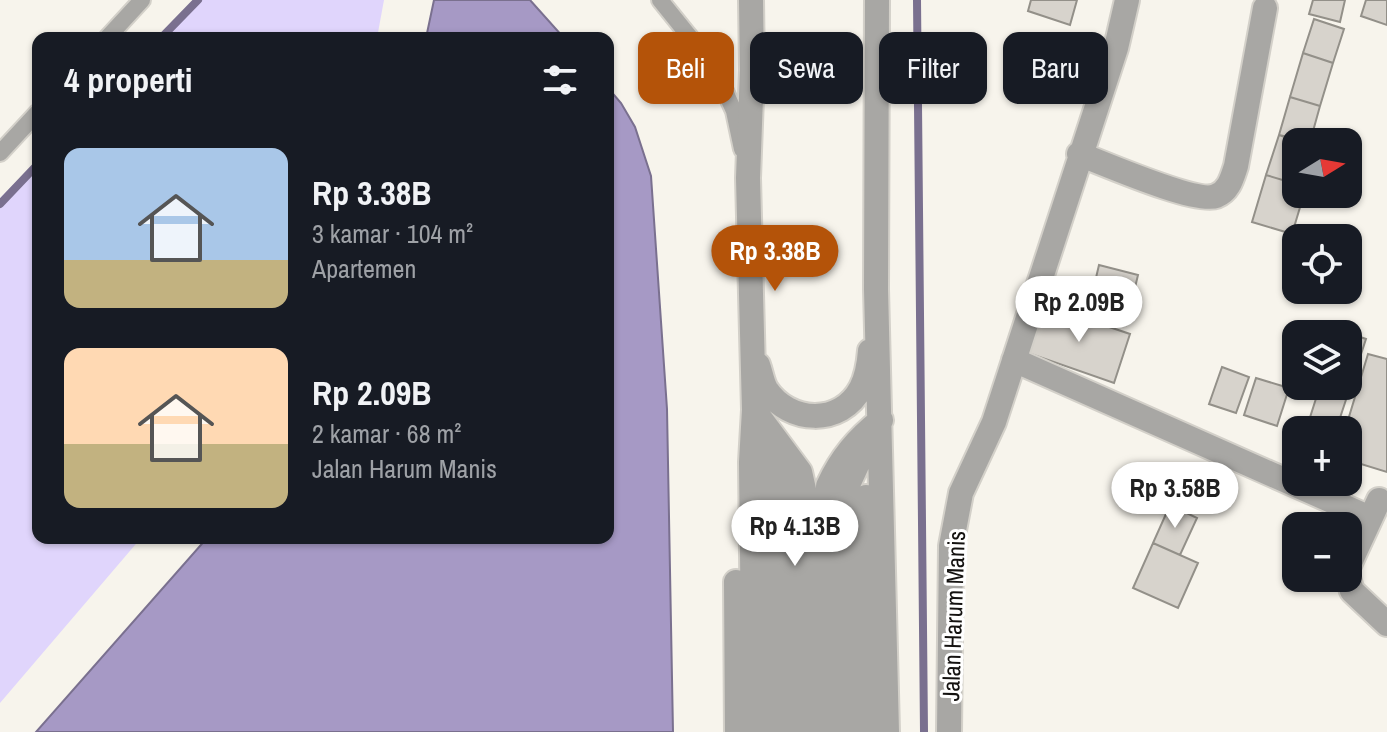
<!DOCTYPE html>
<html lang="id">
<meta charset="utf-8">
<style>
:root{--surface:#171b24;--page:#242831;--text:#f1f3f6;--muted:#9ea1a6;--accent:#b45309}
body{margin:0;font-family:"Archivo Narrow",sans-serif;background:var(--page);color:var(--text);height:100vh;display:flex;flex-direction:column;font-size:30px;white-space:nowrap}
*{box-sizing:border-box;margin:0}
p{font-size:26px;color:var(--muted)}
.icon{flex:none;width:44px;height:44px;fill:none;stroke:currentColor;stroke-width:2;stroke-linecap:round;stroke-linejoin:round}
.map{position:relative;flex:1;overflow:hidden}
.drawer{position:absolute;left:32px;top:32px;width:582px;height:512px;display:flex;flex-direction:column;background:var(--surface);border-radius:16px;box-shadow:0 2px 6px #0004}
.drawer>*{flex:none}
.guide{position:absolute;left:638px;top:32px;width:628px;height:72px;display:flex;gap:16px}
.needle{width:52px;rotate:79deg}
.buttons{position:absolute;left:1282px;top:128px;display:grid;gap:16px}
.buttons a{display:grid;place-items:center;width:80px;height:80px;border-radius:16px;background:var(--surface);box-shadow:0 2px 6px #0004;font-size:40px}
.price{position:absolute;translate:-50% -68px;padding:0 18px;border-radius:28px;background:#fff;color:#222;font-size:26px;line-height:52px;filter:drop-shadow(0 2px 4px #0008)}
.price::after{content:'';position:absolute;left:50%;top:48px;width:24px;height:18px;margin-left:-12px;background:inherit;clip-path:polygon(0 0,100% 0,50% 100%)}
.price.selected{background:var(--accent);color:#fff}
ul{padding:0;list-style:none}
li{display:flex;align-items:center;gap:24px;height:200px;padding:0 32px}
li span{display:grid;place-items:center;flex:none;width:224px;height:160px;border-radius:16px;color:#555}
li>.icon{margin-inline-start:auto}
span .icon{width:96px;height:96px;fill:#fffc;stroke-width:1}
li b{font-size:34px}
h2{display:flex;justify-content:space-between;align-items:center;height:96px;padding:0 32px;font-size:34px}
.pill{padding:0 28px;border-radius:16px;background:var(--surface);box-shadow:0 2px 6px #0004;font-size:28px;line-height:72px}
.pill.selected{background:var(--accent);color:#fff}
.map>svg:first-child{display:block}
.green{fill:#e0d5fc}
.water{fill:#a699c5;stroke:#7a708f;stroke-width:2}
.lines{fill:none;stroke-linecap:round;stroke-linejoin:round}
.stream{stroke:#7a708f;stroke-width:8}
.building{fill:#d7d3cc;stroke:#939089;stroke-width:2}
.service-casing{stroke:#d3d0c9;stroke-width:20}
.minor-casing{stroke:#d3d0c9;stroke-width:28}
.tertiary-casing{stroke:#d3d0c9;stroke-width:28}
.service{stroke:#a8a7a4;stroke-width:16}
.minor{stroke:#a8a7a4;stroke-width:24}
.tertiary{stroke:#a8a7a4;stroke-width:24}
.labels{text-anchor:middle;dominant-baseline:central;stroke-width:6;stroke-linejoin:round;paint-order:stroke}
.street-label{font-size:24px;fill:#141210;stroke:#fff}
</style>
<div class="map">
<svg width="1387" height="732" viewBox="0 0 1387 732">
<rect width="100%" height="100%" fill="#f7f4ec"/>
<path class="green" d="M195,0H384L377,38H157Z
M38,160V538H141L0,703V198Z"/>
<path class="water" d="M434,0H530L564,38H426Z
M608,88L621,103L635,127L651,176L667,409L673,732H36L207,538H608Z"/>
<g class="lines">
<path class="stream" d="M917,0L924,732
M161,38L198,0
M0,204L38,164"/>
</g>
<path class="building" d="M1031,0H1077L1070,25L1028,11Z
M1313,0H1345L1340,22L1309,14Z
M1366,0H1387V25L1361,16Z
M1314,19L1344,29L1333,63L1303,53Z
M1303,53L1333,63L1320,106L1290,97Z
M1290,97L1320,106L1310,142L1279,135Z
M1279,135L1300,142H1296V184L1266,175Z
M1266,175L1296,184V194H1304L1292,234L1252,222Z
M1099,265L1138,275L1126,325L1087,316Z
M1044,305L1130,334L1114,383L1028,353Z
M1339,330L1366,339L1336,430H1306L1320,386H1348V334H1338Z
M1368,354L1387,359V472L1348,460V430H1345Z
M1222,367L1249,377L1236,413L1209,404Z
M1256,378L1289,388L1277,426L1244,415Z
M1170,505L1197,518L1180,555L1153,543Z
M1153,543L1198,563L1178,608L1133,588Z"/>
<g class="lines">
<defs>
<path id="service" d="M660,0L714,67L734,111L742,149
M107,38L142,0
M0,153L38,112"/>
<path id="minor" d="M1079,154C1103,163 1196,204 1216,196C1229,191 1232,178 1236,166L1265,8
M1014,360L1370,518
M1348,567L1379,500
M1348,578L1352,591L1387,624
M949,732L951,546L961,493L994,422L1116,48L1127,0"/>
<path id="tertiary" d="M751,0L752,70L748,178L754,410L751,462L754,732
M877,0L876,289L887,732
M758,365C761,373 762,382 766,389C789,424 841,426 861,388C867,377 869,363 870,351
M754,410L800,472L809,512L811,732
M769,449L784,478L790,512L792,732
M762,467L770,515L773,732
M866,497L868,732
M736,582L737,732
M829,732L828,486C841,458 857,439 881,420
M848,732L846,489L864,450"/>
</defs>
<use href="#service" class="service-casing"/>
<use href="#minor" class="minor-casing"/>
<use href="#tertiary" class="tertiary-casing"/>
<use href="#service" class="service"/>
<use href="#minor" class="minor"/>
<use href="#tertiary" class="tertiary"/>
</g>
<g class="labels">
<g class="street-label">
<text transform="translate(953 616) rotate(-88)">Jalan Harum Manis</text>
</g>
</g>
</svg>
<div class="buttons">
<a><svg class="needle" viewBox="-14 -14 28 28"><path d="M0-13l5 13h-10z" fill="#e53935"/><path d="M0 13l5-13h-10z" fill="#9ea1a6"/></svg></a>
<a><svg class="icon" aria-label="locate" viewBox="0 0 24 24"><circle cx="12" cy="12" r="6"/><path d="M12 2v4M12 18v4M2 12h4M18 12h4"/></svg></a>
<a><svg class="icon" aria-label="layers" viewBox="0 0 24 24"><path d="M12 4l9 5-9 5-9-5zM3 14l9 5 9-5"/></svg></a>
<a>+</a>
<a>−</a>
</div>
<b class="price selected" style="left:775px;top:293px">Rp 3.38B</b>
<b class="price" style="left:1079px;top:344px">Rp 2.09B</b>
<b class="price" style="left:1175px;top:530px">Rp 3.58B</b>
<b class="price" style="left:795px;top:568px">Rp 4.13B</b>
<div class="guide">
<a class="pill selected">Beli</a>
<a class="pill">Sewa</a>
<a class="pill">Filter</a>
<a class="pill">Baru</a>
</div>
<section class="drawer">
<h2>4 properti<svg class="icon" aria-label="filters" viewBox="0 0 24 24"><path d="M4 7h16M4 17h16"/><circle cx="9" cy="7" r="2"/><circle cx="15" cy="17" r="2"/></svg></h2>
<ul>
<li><span style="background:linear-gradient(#a9c7e8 70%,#c2b280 0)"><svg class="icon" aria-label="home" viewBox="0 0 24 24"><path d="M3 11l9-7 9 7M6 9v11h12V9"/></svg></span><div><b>Rp 3.38B</b><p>3 kamar · 104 m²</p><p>Apartemen</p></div></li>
<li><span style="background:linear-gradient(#ffd9b3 60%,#c2b280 0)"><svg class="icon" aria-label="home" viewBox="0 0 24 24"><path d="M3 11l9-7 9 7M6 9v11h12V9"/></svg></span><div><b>Rp 2.09B</b><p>2 kamar · 68 m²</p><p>Jalan Harum Manis</p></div></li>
</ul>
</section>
</div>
